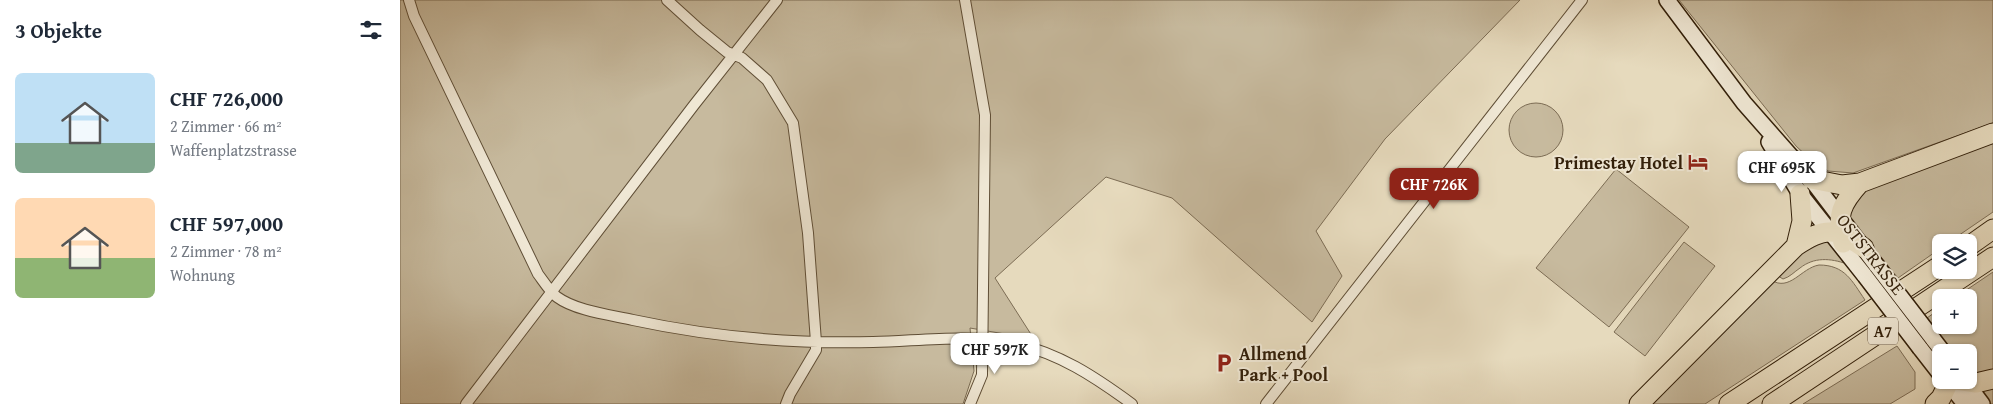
<!DOCTYPE html>
<html lang="de">
<meta charset="utf-8">
<style>
:root{--surface:#fff;--page:#f2f2f3;--text:#1f2937;--muted:#747a83;--accent:#8f2418}
body{margin:0;font-family:"Gentium Book Plus",serif;background:var(--page);color:var(--text);height:100vh;display:flex;flex-direction:column;font-size:19px;white-space:nowrap}
*{box-sizing:border-box;margin:0}
p{font-size:16px;color:var(--muted)}
.icon{flex:none;width:28px;height:28px;fill:none;stroke:currentColor;stroke-width:2;stroke-linecap:round;stroke-linejoin:round}
.map{position:relative;flex:1;overflow:hidden}
.drawer{display:flex;flex-direction:column;background:var(--surface);width:400px}
.drawer>*{flex:none}
.buttons{position:absolute;left:1532px;top:234px;display:grid;gap:10px}
.buttons a{display:grid;place-items:center;width:45px;height:45px;border-radius:8px;background:var(--surface);box-shadow:0 1px 4px #0004;font-size:25px}
.price{position:absolute;translate:-50% -42px;padding:0 11px;border-radius:10px;background:#fff;color:#222;font-size:16px;line-height:32px;filter:drop-shadow(0 1px 2px #0008)}
.price::after{content:'';position:absolute;left:50%;top:30px;width:15px;height:11px;margin-left:-8px;background:inherit;clip-path:polygon(0 0,100% 0,50% 100%)}
.price.on{background:var(--accent);color:#fff}
ul{padding:0;list-style:none}
li{display:flex;align-items:center;gap:15px;height:125px;padding:0 15px}
li span{display:grid;place-items:center;flex:none;width:140px;height:100px;border-radius:8px;color:#555}
li>.icon{margin-inline-start:auto}
span .icon{width:60px;height:60px;fill:#fffc;stroke-width:1}
li b{font-size:21px}
h2{display:flex;justify-content:space-between;align-items:center;height:60px;padding:0 15px;font-size:21px}
main{display:flex;flex:1;min-height:0}
.map>svg:first-child{display:block}
.green{fill:#c7ba9e;stroke:#7c6c54}
.lines{fill:none;stroke-linecap:round;stroke-linejoin:round}
.minor-casing{stroke:#5f4e36;stroke-width:12}
.secondary-casing{stroke:#321f09;stroke-width:18}
.motorway-casing{stroke:#321f09;stroke-width:21}
.minor{stroke:#efe7d4;stroke-width:10}
.secondary{stroke:#efe7d4;stroke-width:15}
.motorway{stroke:#e6dabd;stroke-width:19}
.secondary-bridge-casing{stroke:#321f09;stroke-width:18;stroke-linecap:butt}
.secondary-bridge{stroke:#efe7d4;stroke-width:15}
.labels{text-anchor:middle;dominant-baseline:central;stroke-width:4;stroke-linejoin:round;paint-order:stroke}
.shield{fill:#efe7d4;stroke:#6b5b46;stroke-width:1}
.shield-label{font-size:16px;font-weight:bold;fill:#321f09}
.poi-label{font-size:18px;font-weight:bold;fill:#321f09;stroke:#efe7d4;text-anchor:end}
.street-label{font-size:18px;fill:#321f09;stroke:#efe7d4}
</style>
<main>
<section class="drawer">
<h2>3 Objekte<svg class="icon" aria-label="filters" viewBox="0 0 24 24"><path d="M4 7h16M4 17h16"/><circle cx="9" cy="7" r="2"/><circle cx="15" cy="17" r="2"/></svg></h2>
<ul>
<li><span style="background:linear-gradient(#bfe0f5 70%,#7fa58c 0)"><svg class="icon" aria-label="home" viewBox="0 0 24 24"><path d="M3 11l9-7 9 7M6 9v11h12V9"/></svg></span><div><b>CHF 726,000</b><p>2 Zimmer · 66 m²</p><p>Waffenplatzstrasse</p></div></li>
<li><span style="background:linear-gradient(#ffd9b3 60%,#8fb573 0)"><svg class="icon" aria-label="home" viewBox="0 0 24 24"><path d="M3 11l9-7 9 7M6 9v11h12V9"/></svg></span><div><b>CHF 597,000</b><p>2 Zimmer · 78 m²</p><p>Wohnung</p></div></li>
</ul>
</section>
<div class="map">
<svg width="1593" height="404" viewBox="0 0 1593 404">
<rect width="100%" height="100%" fill="#e6dabd"/>
<filter id="stains"><feTurbulence type="fractalNoise" baseFrequency=".004" numOctaves="4"/><feColorMatrix values="0 0 0 0 .2 0 0 0 0 .09 0 0 0 0 .02 0 0 0 .5 -.17"/></filter>
<radialGradient id="worn" r=".72"><stop offset=".6" stop-color="#630" stop-opacity="0"/><stop offset="1" stop-color="#630" stop-opacity=".3"/></radialGradient>
<path class="green" d="M0,0H1120L985,139L916,231L942,276L912,322L772,198L706,177L595,278L634,339L570,328L574,371L563,404H0Z
M1279,0H1593V123L1453,173L1428,171L1410,159L1396,146Z
M1109 130a27 27 0 1 1 54 0a27 27 0 1 1-54 0Z
M1593,141V212L1549,242H1541V248L1498,278L1448,217L1447,210L1466,190Z
M1216,169L1289,227L1209,327L1136,268Z
M1426,238L1447,264C1430,258 1414,257 1400,268C1394,272 1390,277 1383,279L1375,274L1391,259Z
M1284,242L1315,266L1245,356L1214,332Z
M1419,265C1445,265 1452,281 1465,300L1305,404H1246L1371,280C1390,292 1401,268 1419,265Z
M1593,272V372L1569,374V352H1553L1527,318L1541,308V325H1569V298L1556,297Z
M1497,346L1515,372V389L1490,404H1403Z
M1593,385V404H1591L1581,390Z"/>
<g class="lines">
<defs>
<path id="minor" d="M9,0L14,16L138,274C144,282 150,292 157,297C176,311 211,315 233,320C312,337 392,344 473,342C519,341 567,334 612,343C658,352 695,377 732,404
M267,0L300,30L327,52L342,58L367,80L393,123L408,233L416,342V350L390,394L386,404
M565,0L585,115L582,375L570,404
M66,404L294,105L377,0
M866,404L1182,0"/>
<path id="secondary" d="M1267,0L1344,103L1411,179L1477,266
M1369,142L1400,194L1465,276
M1533,339L1543,352
M1520,348L1541,375
M1546,380L1565,404
M1564,380L1582,404"/>
<path id="motorway" d="M1411,179L1442,185L1460,183L1593,133
M1443,243C1436,215 1441,204 1460,183
M1396,246L1402,221L1400,194
M1569,246L1593,229
M1556,380L1576,383L1593,379
M1239,404L1396,246C1426,226 1436,228 1464,248
M1329,404L1541,265
M1372,404L1593,257
M1535,404L1541,398L1550,380"/>
</defs>
<use href="#minor" class="minor-casing"/>
<use href="#secondary" class="secondary-casing"/>
<use href="#motorway" class="motorway-casing"/>
<use href="#minor" class="minor"/>
<use href="#secondary" class="secondary"/>
<use href="#motorway" class="motorway"/>
<defs>
<path id="secondary-bridge" d="M1477,266L1533,339
M1465,276L1520,348"/>
</defs>
<use href="#secondary-bridge" class="secondary-bridge-casing"/>
<use href="#secondary-bridge" class="secondary-bridge"/>
</g>
<defs>
<symbol id="hotel-bare" viewBox="-9 -9 18 18"><path d="M-6-4.5h1.5V1H6V5H4.5V3h-9V5H-6ZM-4 0a1.8 1.8 0 1 1 3.6 0ZM.5 0V-2.5h3Q6-2.5 6 0Z" fill="#8f2418" stroke="#efe7d4" stroke-width="2.5" paint-order="stroke"/></symbol>
<symbol id="parking-bare" viewBox="-9 -9 18 18"><path d="M-3.5-5.5H1a3.5 3.5 0 0 1 0 7H-1V5.5H-3.5ZM-1-3.4V-.6H.8a1.4 1.4 0 0 0 0-2.8Z" fill="#8f2418" stroke="#efe7d4" stroke-width="2.5" paint-order="stroke"/></symbol>
</defs>
<g fill-rule="evenodd">
<use href="#hotel-bare" x="1284" y="148" width="28" height="28"/>
<use href="#parking-bare" x="810" y="349" width="28" height="28"/>
</g>
<g class="labels">
<rect class="shield" x="1468" y="317.5" width="30" height="27" rx="4"/>
<g class="shield-label">
<text x="1483" y="331">A7</text>
</g>
<g class="poi-label">
<text x="1283" y="162">Primestay Hotel</text>
<text x="839" y="353" text-anchor="start">Allmend<tspan x="839" dy="21">Park + Pool</tspan></text>
</g>
<g class="street-label">
<text transform="translate(1471 254) rotate(52)">OSTSTRASSE</text>
</g>
</g>
<rect width="100%" height="100%" filter="url(#stains)"/>
<rect width="100%" height="100%" fill="url(#worn)"/>
</svg>
<div class="buttons">
<a><svg class="icon" aria-label="layers" viewBox="0 0 24 24"><path d="M12 4l9 5-9 5-9-5zM3 14l9 5 9-5"/></svg></a>
<a>+</a>
<a>−</a>
</div>
<b class="price" style="left:1382px;top:193px">CHF 695K</b>
<b class="price on" style="left:1034px;top:210px">CHF 726K</b>
<b class="price" style="left:595px;top:375px">CHF 597K</b>
</div>
</main>
